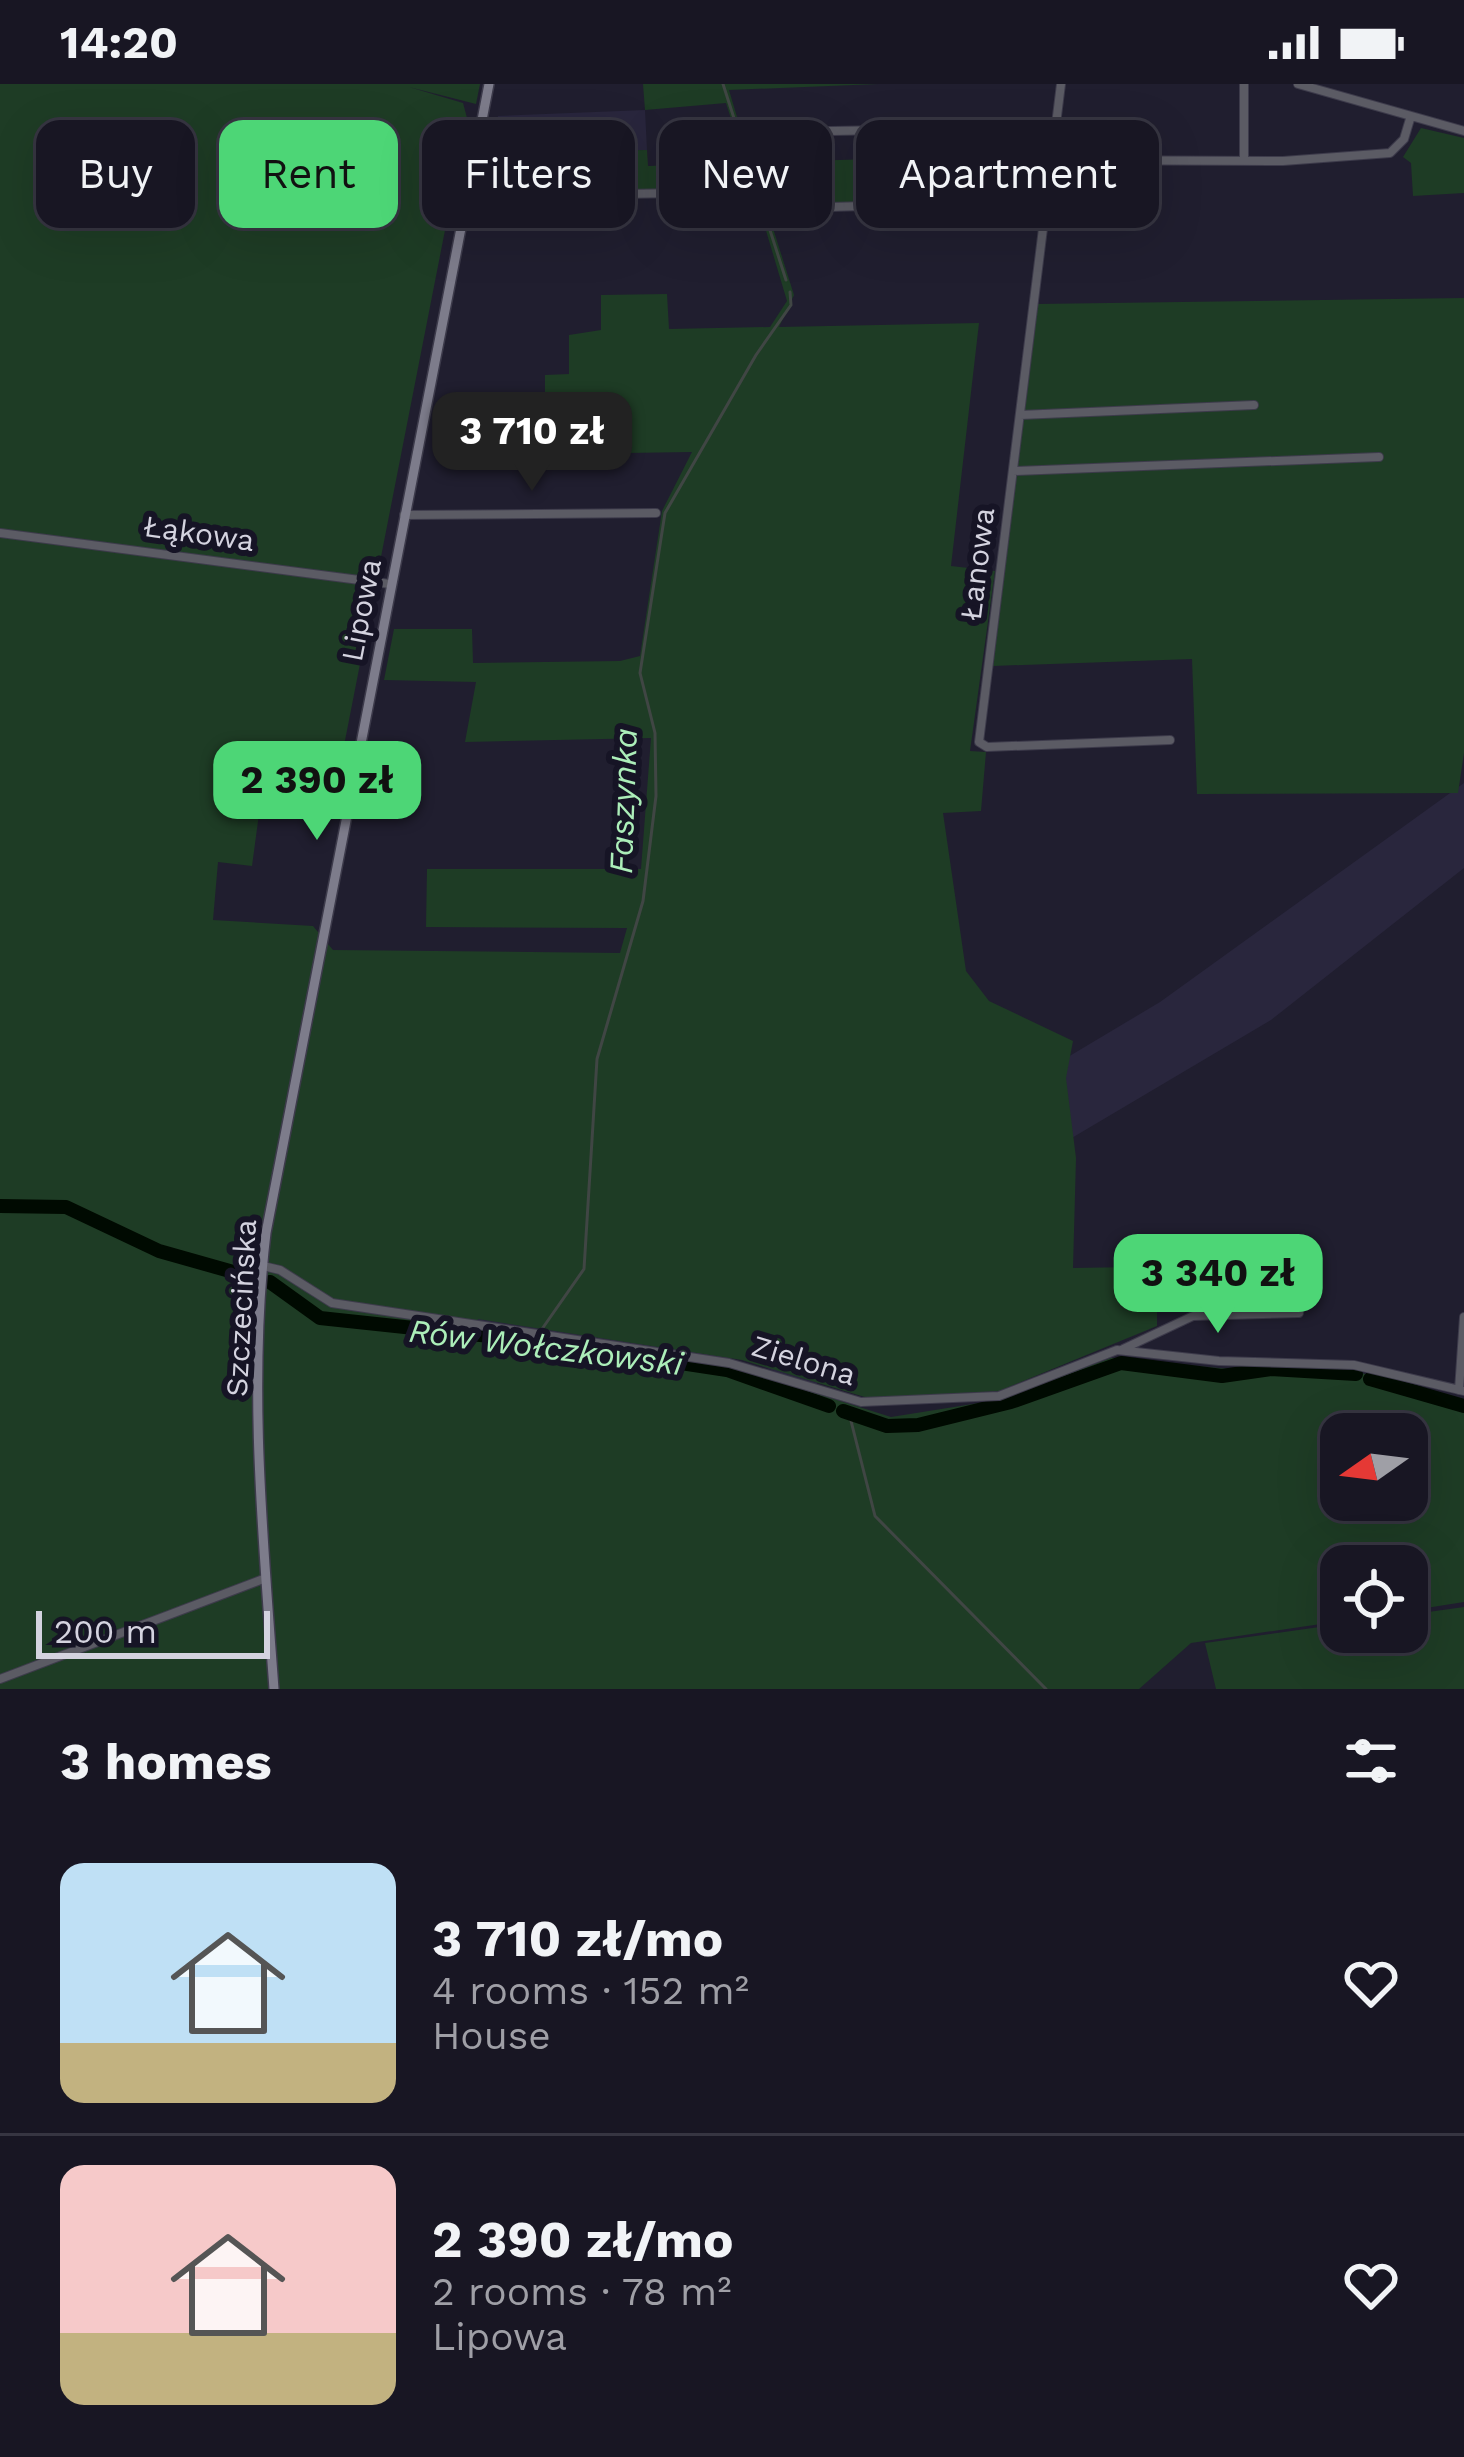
<!DOCTYPE html>
<meta charset="utf-8">
<style>
:root{--surface:#181623;--page:#252330;--text:#f1f3f6;--muted:#9f9fa6;--line:#363541;--accent:#4dd676}
body{margin:0;font-family:"Work Sans",sans-serif;background:var(--page);color:var(--text);height:100vh;display:flex;flex-direction:column;font-size:45px;white-space:nowrap}
*{box-sizing:border-box;margin:0}
p{font-size:39px;color:var(--muted)}
.icon{flex:none;width:66px;height:66px;fill:none;stroke:currentColor;stroke-width:2;stroke-linecap:round;stroke-linejoin:round}
.map{position:relative;height:1605px;overflow:hidden}
.panel{display:flex;flex-direction:column;background:var(--surface);flex:1}
.panel>*{flex:none}
.guide{position:absolute;left:36px;top:36px;width:1392px;height:108px;display:flex;gap:24px}
.needle{width:78px;rotate:256deg}
.fabs{position:absolute;left:1320px;top:1329px;display:grid;gap:24px}
.fabs a{display:grid;place-items:center;width:108px;height:108px;border-radius:24px;background:var(--surface);box-shadow:0 12px 48px #0002,0 0 0 3px var(--line);font-size:60px}
.scale{position:absolute;left:36px;bottom:30px;width:234px;box-sizing:border-box;padding-left:12px;border:6px solid #d4d3df;border-top:0;font-size:33px;line-height:42px;white-space:nowrap;color:#d4d3df;-webkit-text-stroke:9px #161425;paint-order:stroke}
.price{position:absolute;translate:-50% -102px;padding:0 27px;border-radius:24px;background:var(--accent);color:#111;font-size:39px;line-height:78px;filter:drop-shadow(0 3px 6px #0008)}
.price::after{content:'';position:absolute;left:50%;top:72px;width:36px;height:27px;margin-left:-18px;background:inherit;clip-path:polygon(0 0,100% 0,50% 100%)}
.price.selected{background:#222;color:#fff}
ul{padding:0;list-style:none}
li{display:flex;align-items:center;gap:36px;height:300px;padding:0 60px}
li+li{border-top:3px solid var(--line)}
li span{display:grid;place-items:center;flex:none;width:336px;height:240px;border-radius:24px;color:#555}
li>.icon{margin-inline-start:auto}
span .icon{width:144px;height:144px;fill:#fffc;stroke-width:1}
li b{font-size:51px}
h2{display:flex;justify-content:space-between;align-items:center;height:144px;padding:0 60px;font-size:51px}
.chip{padding:0 42px;border-radius:24px;background:var(--surface);box-shadow:0 12px 48px #0002,0 0 0 3px var(--line);font-size:42px;line-height:108px}
.chip.selected{background:var(--accent);color:#111}
.status{display:flex;justify-content:space-between;align-items:center;height:84px;padding:0 60px;background:var(--surface);direction:ltr}
.status svg{height:33px;fill:currentColor}
.map>svg:first-child{display:block}
.built{fill:#29263d}
.green{fill:#1e3c25;fill-rule:evenodd}
.lines{fill:none;stroke-linecap:round;stroke-linejoin:round}
.stream{stroke:#404644;stroke-width:3}
.river{stroke:#000a01;stroke-width:14}
.street-casing{stroke:#3d3b4b;stroke-width:10}
.secondary-casing{stroke:#3d3b4b;stroke-width:12}
.street{stroke:#5b5b64;stroke-width:8}
.secondary{stroke:#7d7c8b;stroke-width:9}
.labels{text-anchor:middle;dominant-baseline:central;stroke-width:12;stroke-linejoin:round;paint-order:stroke}
.street-label{font-size:30px;fill:#d4d3df;stroke:#161425}
.water-label{font-size:33px;font-style:italic;fill:#aceeb9;stroke:#161425}
</style>
<div class="status"><b>14:20</b><svg viewBox="0 0 49 12"><path d="M0 12V9h3v3zM5 12V6h3v6zM10 12V3h3v9zM15 12V0h3v12zM26 1h20v11H26zM47 4h2v5h-2z"/></svg></div>
<div class="map">
<svg width="1464" height="1605" viewBox="0 0 1464 1605">
<rect width="100%" height="100%" fill="#201e2f"/>
<path class="built" d="M645,26L647,66L573,67L564,80L487,83L498,32Z
M1464,699V784L1271,936L999,1097L814,1303L739,1273L628,1285H0L1021,1001L1160,918Z"/>
<path class="green" d="M0,0H480L476,20L409,3L463,19L467,34L331,728L261,715L252,782L218,778L213,836L313,842L333,866L620,869L627,844L426,843L427,785H641L651,654L465,658L476,598L384,596L394,545H472L473,579L620,577L640,572L662,427L692,368L499,371V324L545,322V291L569,290V251L601,246V211L667,210L669,245L770,243L787,217L753,103L481,113L487,83L563,80L572,67L647,66L648,82L745,79L726,19L645,26L643,0H878L729,6L742,50L795,51V57H801L802,77L950,73V48L1006,47L1008,70H1048L1042,112L766,122L794,211L779,243L979,239L951,482L995,487L970,667L986,668L981,727L943,729L966,887L989,917L1073,957L1066,994L1076,1074L1073,1184L1135,1183L1136,1222H1157V1242L999,1307L868,1314L742,1276L478,1235L477,1245L745,1287L891,1333L998,1316L1111,1274L1240,1286L1276,1282L1361,1289L1464,1315V1518L1407,1527V1482H1341V1537L1191,1559L1139,1605H0ZM1341,1350H1407V1416H1341Z
M1421,44L1464,54V109L1413,112L1411,79L1403,73Z
M1464,214V669L1458,709L1197,710L1192,575L993,582L1037,220Z
M1464,1523V1605H1216L1205,1559L1341,1540V1548H1407V1531Z"/>
<g class="lines">
<path class="stream" d="M723,0L786,196
M542,1245L584,1185L597,975L643,817L656,712L655,649L640,589L665,429L756,271L791,221L790,208
M849,1329L875,1432L1046,1605"/>
<path class="river" d="M0,1122L66,1123L159,1167L251,1193
M270,1198L320,1234L536,1257L727,1286L829,1322
M1370,1295L1464,1322
M843,1327L887,1342L918,1341L1011,1318L1121,1279L1222,1292L1271,1285L1356,1290"/>
<defs>
<path id="street" d="M1061,0L979,658L987,663L1170,656
M1298,0L1464,47
M773,48L1055,43
M1244,74V0
M1051,76L1283,77L1390,69L1404,55L1410,35
M467,113L727,108
M793,124L1046,117
M1020,331L1254,321
M1013,387L1379,373
M404,431L656,429
M0,449L390,500
M263,1182L280,1186L332,1219L729,1279L861,1318L999,1312L1117,1266L1219,1277L1354,1281L1464,1307
M1123,1265L1193,1232L1299,1229
M1459,1306L1464,1233
M0,1595L266,1494"/>
<path id="secondary" d="M274,1605C263,1455 248,1299 266,1149L489,0"/>
</defs>
<use href="#street" class="street-casing"/>
<use href="#secondary" class="secondary-casing"/>
<use href="#street" class="street"/>
<use href="#secondary" class="secondary"/>
</g>
<g class="labels">
<g class="street-label">
<text transform="translate(199 449) rotate(8)">Łąkowa</text>
<text transform="translate(977 480) rotate(-83)">Łanowa</text>
<text transform="translate(361 526) rotate(-79)">Lipowa</text>
<text transform="translate(241 1224) rotate(-87)">Szczecińska</text>
<text transform="translate(804 1276) rotate(17)">Zielona</text>
</g>
<g class="water-label">
<text transform="translate(623 717) rotate(-88)">Faszynka</text>
<text transform="translate(546 1263) rotate(7)">Rów Wołczkowski</text>
</g>
</g>
</svg>
<div class="fabs">
<a><svg class="needle" viewBox="-14 -14 28 28"><path d="M0-13l5 13h-10z" fill="#e53935"/><path d="M0 13l5-13h-10z" fill="#9f9fa6"/></svg></a>
<a><svg class="icon" aria-label="locate" viewBox="0 0 24 24"><circle cx="12" cy="12" r="6"/><path d="M12 2v4M12 18v4M2 12h4M18 12h4"/></svg></a>
</div>
<div class="scale">200 m</div>
<b class="price selected" style="left:532px;top:410px">3 710 zł</b>
<b class="price" style="left:317px;top:759px">2 390 zł</b>
<b class="price" style="left:1218px;top:1252px">3 340 zł</b>
<div class="guide">
<a class="chip">Buy</a>
<a class="chip selected">Rent</a>
<a class="chip">Filters</a>
<a class="chip">New</a>
<a class="chip">Apartment</a>
</div>
</div>
<section class="panel">
<h2>3 homes<svg class="icon" aria-label="filters" viewBox="0 0 24 24"><path d="M4 7h16M4 17h16"/><circle cx="9" cy="7" r="2"/><circle cx="15" cy="17" r="2"/></svg></h2>
<ul>
<li><span style="background:linear-gradient(#bfe0f5 75%,#c2b280 0)"><svg class="icon" aria-label="home" viewBox="0 0 24 24"><path d="M3 11l9-7 9 7M6 9v11h12V9"/></svg></span><div><b>3 710 zł/mo</b><p>4 rooms · 152 m²</p><p>House</p></div><svg class="icon" aria-label="heart" viewBox="0 0 24 24"><path d="M12 20l-8-8c-3-5 5-10 8-4 3-6 11-1 8 4z"/></svg></li>
<li><span style="background:linear-gradient(#f6c9c9 70%,#c2b280 0)"><svg class="icon" aria-label="home" viewBox="0 0 24 24"><path d="M3 11l9-7 9 7M6 9v11h12V9"/></svg></span><div><b>2 390 zł/mo</b><p>2 rooms · 78 m²</p><p>Lipowa</p></div><svg class="icon" aria-label="heart" viewBox="0 0 24 24"><path d="M12 20l-8-8c-3-5 5-10 8-4 3-6 11-1 8 4z"/></svg></li>
</ul>
</section>
